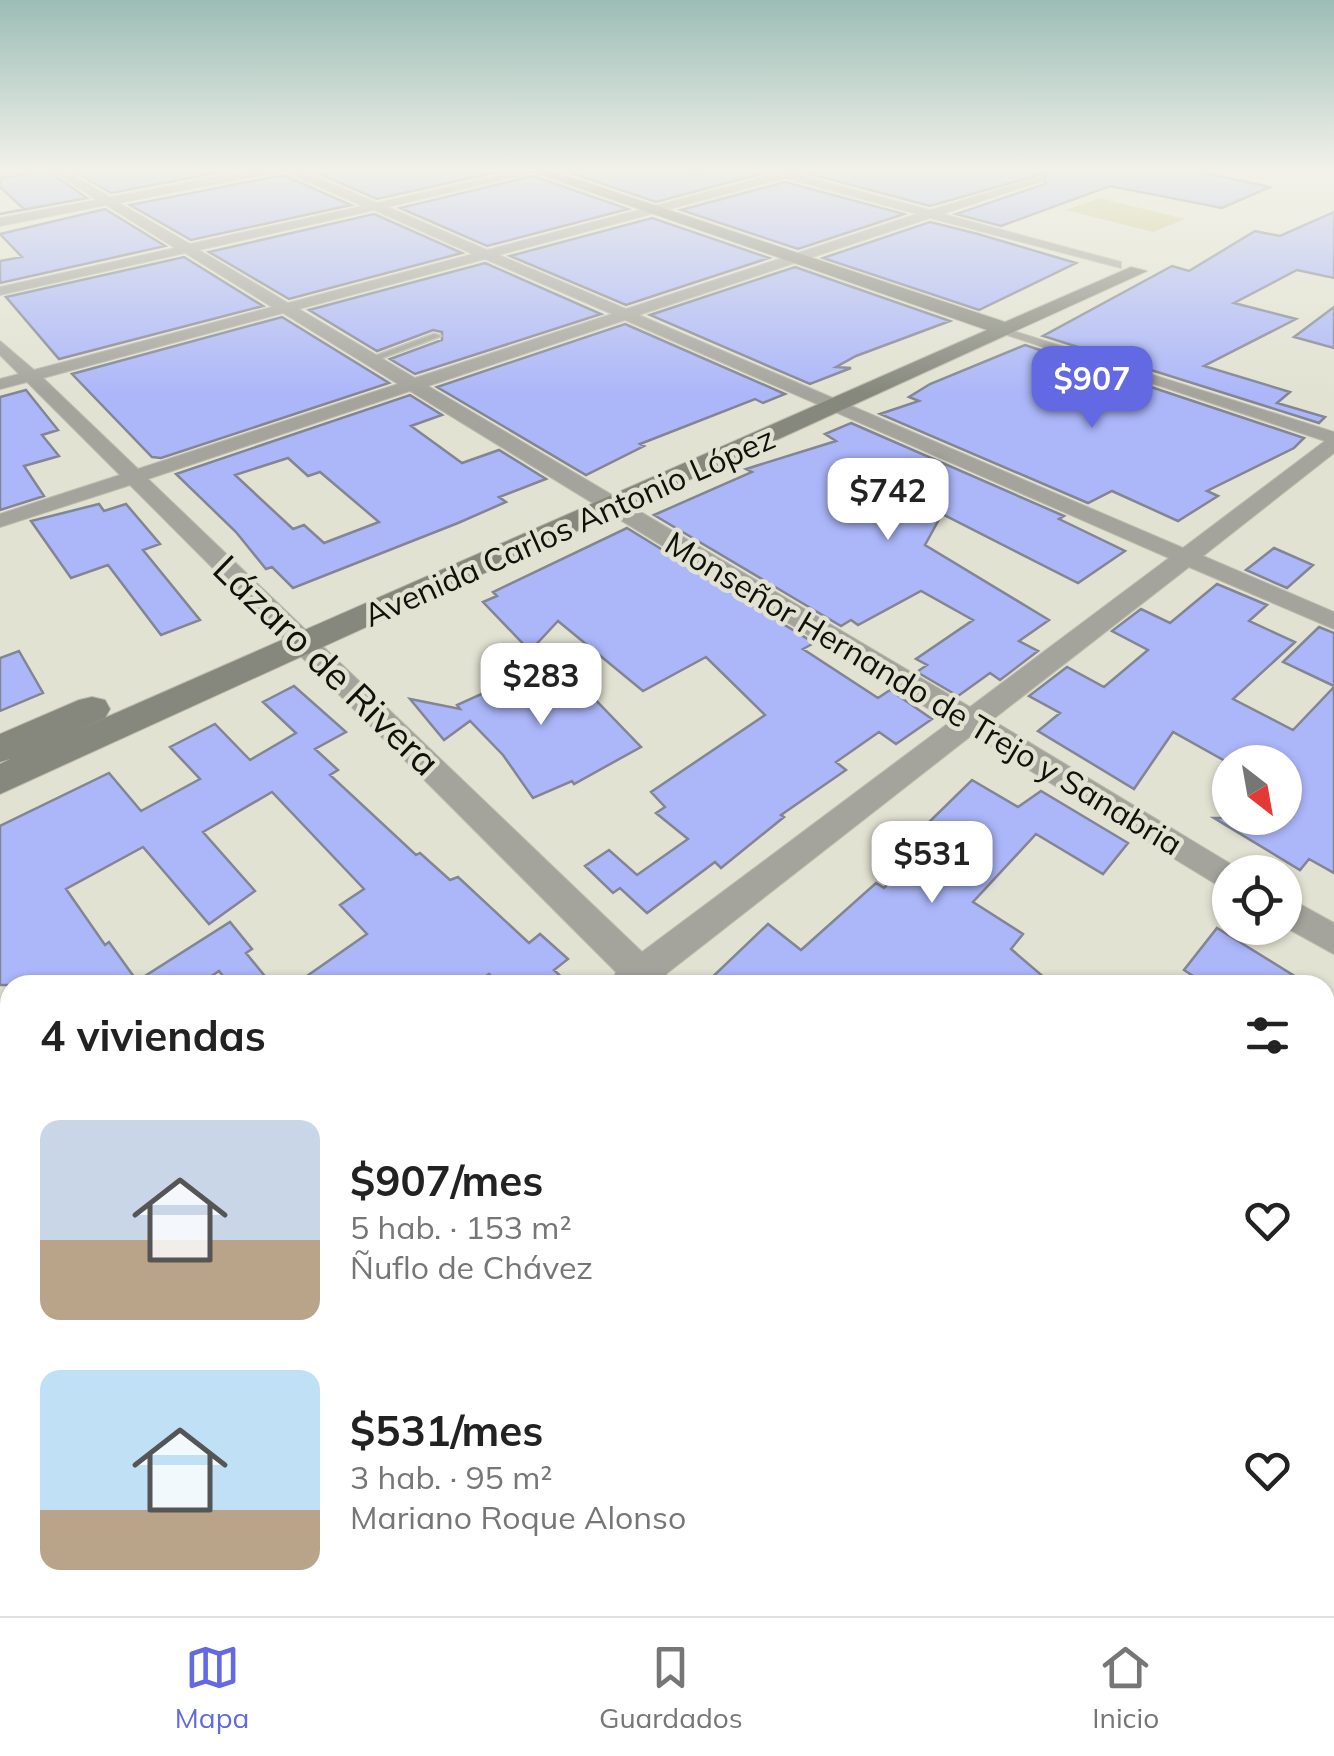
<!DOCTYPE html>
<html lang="es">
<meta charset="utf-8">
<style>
:root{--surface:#fff;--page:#f2f2f2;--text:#222;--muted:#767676;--line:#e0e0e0;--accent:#6269e2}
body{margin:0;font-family:Mulish,sans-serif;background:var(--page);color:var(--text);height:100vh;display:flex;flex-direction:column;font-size:38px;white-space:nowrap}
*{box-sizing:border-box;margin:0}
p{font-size:32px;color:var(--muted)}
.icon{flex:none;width:55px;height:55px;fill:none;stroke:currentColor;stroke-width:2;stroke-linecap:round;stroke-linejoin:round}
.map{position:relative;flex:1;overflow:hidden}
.panel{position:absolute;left:0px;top:975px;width:1335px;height:642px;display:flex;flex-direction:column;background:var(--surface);border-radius:30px 30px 0 0;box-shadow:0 2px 8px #0004}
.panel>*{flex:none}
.needle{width:65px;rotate:149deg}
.fabs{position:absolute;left:1212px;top:745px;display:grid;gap:20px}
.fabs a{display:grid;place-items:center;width:90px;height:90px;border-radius:50%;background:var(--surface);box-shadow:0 2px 8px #0004;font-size:50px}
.price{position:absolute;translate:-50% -85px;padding:0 22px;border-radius:20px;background:#fff;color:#222;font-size:32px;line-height:65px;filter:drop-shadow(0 2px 5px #0008)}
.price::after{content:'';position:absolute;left:50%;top:60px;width:30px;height:22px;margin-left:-15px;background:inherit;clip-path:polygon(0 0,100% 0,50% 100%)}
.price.selected{background:var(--accent);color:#fff}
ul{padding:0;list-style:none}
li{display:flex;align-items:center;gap:30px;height:250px;padding:0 40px}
li span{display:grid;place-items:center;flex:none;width:280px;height:200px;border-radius:20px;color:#555}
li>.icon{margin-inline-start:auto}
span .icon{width:120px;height:120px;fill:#fffc;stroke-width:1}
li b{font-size:42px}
h2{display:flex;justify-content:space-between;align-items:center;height:120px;padding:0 40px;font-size:42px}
.dock{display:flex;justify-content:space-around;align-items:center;height:140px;border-top:2px solid var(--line);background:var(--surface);font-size:28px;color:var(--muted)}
.dock a{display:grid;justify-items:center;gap:5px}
.dock .selected{color:var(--accent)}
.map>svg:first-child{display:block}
.green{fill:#cacb8a}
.building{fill:#acb7fa;stroke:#828593;stroke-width:2.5;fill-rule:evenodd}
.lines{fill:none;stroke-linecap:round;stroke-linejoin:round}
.lane-casing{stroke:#bcbcad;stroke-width:3}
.street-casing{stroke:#bcbcad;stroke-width:2}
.secondary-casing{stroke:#bcbcad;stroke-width:2}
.lane{fill:#a4a49d;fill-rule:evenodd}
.street{fill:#a4a49d;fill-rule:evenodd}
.secondary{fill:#86877d;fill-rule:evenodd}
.labels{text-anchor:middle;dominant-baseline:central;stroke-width:9;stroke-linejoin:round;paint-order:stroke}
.far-street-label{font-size:32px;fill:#11110b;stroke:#e1e2d1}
.street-label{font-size:38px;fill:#11110b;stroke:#e1e2d1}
</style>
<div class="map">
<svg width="1334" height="1616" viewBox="0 0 1334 1616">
<rect width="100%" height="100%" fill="#e1e2d1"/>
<path class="green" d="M1099,198L1185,219L1153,232L1066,210Z"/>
<path class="building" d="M29,168H44L87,198L0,214L24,209L0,187V178L25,174Z
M68,168H243L111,193Z
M305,168H515L377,199Z
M556,168H672L685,172L783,168L656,202Z
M820,168H1183L1270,187L1222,208L1110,186L1001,226L956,214L1045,184L1046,173L930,206L810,174Z
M283,175L351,205L191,240L130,205Z
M533,176L628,209L487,246L400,208Z
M785,182L904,214L798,249L681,210Z
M105,209L165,246L0,283V261L22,257L0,234Z
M1334,212V278L1297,270L1234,303L1296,319L1204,366L1290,392L1277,403L1325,417L1319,423L1043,336L1172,266L1189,271L1255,231L1280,236Z
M374,214L462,253L289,299L209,252Z
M652,218L769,258L626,305L510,256Z
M930,222L978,234L1076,263L979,310L823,258Z
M184,257L263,306L59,359L6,297Z
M485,263L601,314L415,374L390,359L442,340V332L433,330L377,351L309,310Z
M795,267L950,321L856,356L836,367L851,368L810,384L650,315Z
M1334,307V348L1294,337Z
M282,317L389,383L161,458L152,457L72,374Z
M625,324L785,394L763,403L755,399L640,444L644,446L586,475L437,387Z
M1025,345L1304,438L1294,448L1207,491L1218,496L1178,521L1112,491L1088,503L880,414L919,401L909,397L930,384Z
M26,390L58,430L42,435L59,456L24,466L44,496L0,510V397Z
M410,395L442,415L411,426L462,463L499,450L546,479L499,497L506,502L458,523L293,588L272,567L266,569L236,532L176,474ZM288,458L308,476L320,472L379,522L324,543L304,525L293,529L235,475Z
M851,423L1064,516L1059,519L1125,551L1078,583L942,514L925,545L1049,620L1019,641L1038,651L1000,680L990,673L958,696L917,672L927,665L916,659L973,620L921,591L858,625L851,620L841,626L654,515L752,472L746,469L836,441L825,434Z
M99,504L104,511L126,504L160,544L143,550L200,620L161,635L108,565L71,578L31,521Z
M627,528L814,643L803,649L878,698L890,690L932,719L896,744L879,732L836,762L846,770L781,815L784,817L721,868L715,862L647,913L620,888L613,893L585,866L609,850L637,875L688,839L656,813L665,807L651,792L765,715L706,657L643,691L558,621L530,651L483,602L497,596L493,592Z
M1274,548L1313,565L1287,588L1246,570Z
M1217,584L1267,605L1249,621L1295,642L1233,699L1293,730L1334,687V873L1309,859L1300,870L1214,818H1285V762H1227L1173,732L1134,789L1038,731L1060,713L1029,696L1067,667L1104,687L1148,650L1112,631L1141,609L1170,623Z
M1319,627L1334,633V686L1283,662Z
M19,651L43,693L0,711V658Z
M557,660L641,747L574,784L572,781L533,798L503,755L470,721L444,740L410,699L460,709L457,705Z
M294,686L346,732L315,749L338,770L330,775L416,855L420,853L450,880L458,877L529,943L540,934L568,959L554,970L570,985H500L489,974L475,985H294L367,934L340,905L364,889L272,792L203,832L255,891L209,924L143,847L66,889L105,945L109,942L137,981L230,922L252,949L246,953L272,985H230L219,971L198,985H0V826L109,773L141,811L200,779L170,747L215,724L250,760L296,733L263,702Z
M972,780L1018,807L1041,791L1128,843L1103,874L1036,834L973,902L1023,934L1011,949L1053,985H704L768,924L801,950L876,883L884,888L936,837L922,829Z
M1217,928L1309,985H1207L1184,970Z"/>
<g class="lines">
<defs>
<path id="lane" d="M434,334L441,336L374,361L367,359Z"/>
<path id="street" d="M25,168L24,170L0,175V169Z
M48,168H61L110,197L264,168H295L377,203L532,168H552L388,207L487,250L798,168H816L798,175L930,210L1044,176V180L943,214L1121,262V268L930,218L639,315L1183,548L1325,441L1001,333V327L1334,432V453L1203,556L1334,612V629L1189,567L992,720L1244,872H1230V890L1219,886L972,735L666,974L671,985H611L616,972L130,485L0,527V514L120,475L27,382L0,389V379L19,374L0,355V341L34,370L272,307L185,253L0,295V287L175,248L106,205L0,226V218L97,200ZM283,171L363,206L190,244L119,203ZM785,178L917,214L626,309L499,255ZM374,210L473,254L288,303L199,250ZM485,259L612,314L415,378L299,309ZM283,313L398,384L138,469L43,378ZM625,320L1169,558L970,707L428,386ZM410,391L950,722L642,952L148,479Z
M1285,896L1334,923V954L1285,927Z
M10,1429V1482L0,1486V1434Z
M1259,1608H1319L1322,1616H1262Z"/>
<path id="secondary" d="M521,168H543L1005,322L1131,267L1147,271L0,794V764L10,759L0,762V734L79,700L92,697L105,700L110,709L105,718L75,731L987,330Z
M0,1255L10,1259V1341L0,1337Z
M84,1608H156L159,1616H87Z"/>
</defs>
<use href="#lane" class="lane-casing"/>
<use href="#street" class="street-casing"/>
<use href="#secondary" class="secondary-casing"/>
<use href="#lane" class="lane"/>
<use href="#street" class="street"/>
<use href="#secondary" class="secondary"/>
</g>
<linearGradient id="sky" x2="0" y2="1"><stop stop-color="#9cbdb6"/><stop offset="0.43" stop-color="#f2f2ea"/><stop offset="1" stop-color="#f2f2ea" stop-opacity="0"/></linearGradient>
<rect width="1334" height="394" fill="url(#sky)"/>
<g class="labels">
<g class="far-street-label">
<text transform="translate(569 526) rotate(-24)">Avenida Carlos Antonio López</text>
<text transform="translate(924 693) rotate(31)">Monseñor Hernando de Trejo y Sanabria</text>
</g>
<g class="street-label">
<text transform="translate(327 665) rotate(44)">Lázaro de Rivera</text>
</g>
</g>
</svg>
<div class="fabs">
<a><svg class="needle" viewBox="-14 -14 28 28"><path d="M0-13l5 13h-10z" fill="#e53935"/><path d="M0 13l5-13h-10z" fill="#767676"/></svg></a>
<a><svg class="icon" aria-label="locate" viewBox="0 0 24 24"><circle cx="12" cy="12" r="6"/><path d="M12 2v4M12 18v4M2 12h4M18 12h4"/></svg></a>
</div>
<b class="price selected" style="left:1092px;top:431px">$907</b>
<b class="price" style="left:888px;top:543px">$742</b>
<b class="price" style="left:541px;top:728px">$283</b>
<b class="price" style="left:932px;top:906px">$531</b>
<section class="panel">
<h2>4 viviendas<svg class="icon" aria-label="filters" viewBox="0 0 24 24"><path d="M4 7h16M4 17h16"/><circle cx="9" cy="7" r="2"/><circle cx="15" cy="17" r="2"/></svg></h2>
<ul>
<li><span style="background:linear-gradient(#c9d6e8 60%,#b9a48a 0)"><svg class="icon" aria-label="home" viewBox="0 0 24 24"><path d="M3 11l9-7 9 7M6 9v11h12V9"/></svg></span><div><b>$907/mes</b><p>5 hab. · 153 m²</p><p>Ñuflo de Chávez</p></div><svg class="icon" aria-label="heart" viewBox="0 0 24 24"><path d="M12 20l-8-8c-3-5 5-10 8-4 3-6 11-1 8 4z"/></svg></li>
<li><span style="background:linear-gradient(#bfe0f5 70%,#b9a48a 0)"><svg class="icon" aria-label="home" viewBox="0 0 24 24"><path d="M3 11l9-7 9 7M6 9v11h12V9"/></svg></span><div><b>$531/mes</b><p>3 hab. · 95 m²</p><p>Mariano Roque Alonso</p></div><svg class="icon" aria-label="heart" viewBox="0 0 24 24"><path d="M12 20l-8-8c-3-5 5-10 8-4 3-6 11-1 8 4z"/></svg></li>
</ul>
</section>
</div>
<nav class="dock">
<a class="selected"><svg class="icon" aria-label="map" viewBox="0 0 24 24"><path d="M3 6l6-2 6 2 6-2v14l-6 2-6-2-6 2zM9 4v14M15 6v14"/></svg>Mapa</a>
<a><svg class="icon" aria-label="saved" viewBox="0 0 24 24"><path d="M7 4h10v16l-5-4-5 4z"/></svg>Guardados</a>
<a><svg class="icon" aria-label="home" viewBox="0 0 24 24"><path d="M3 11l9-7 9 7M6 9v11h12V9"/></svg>Inicio</a>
</nav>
